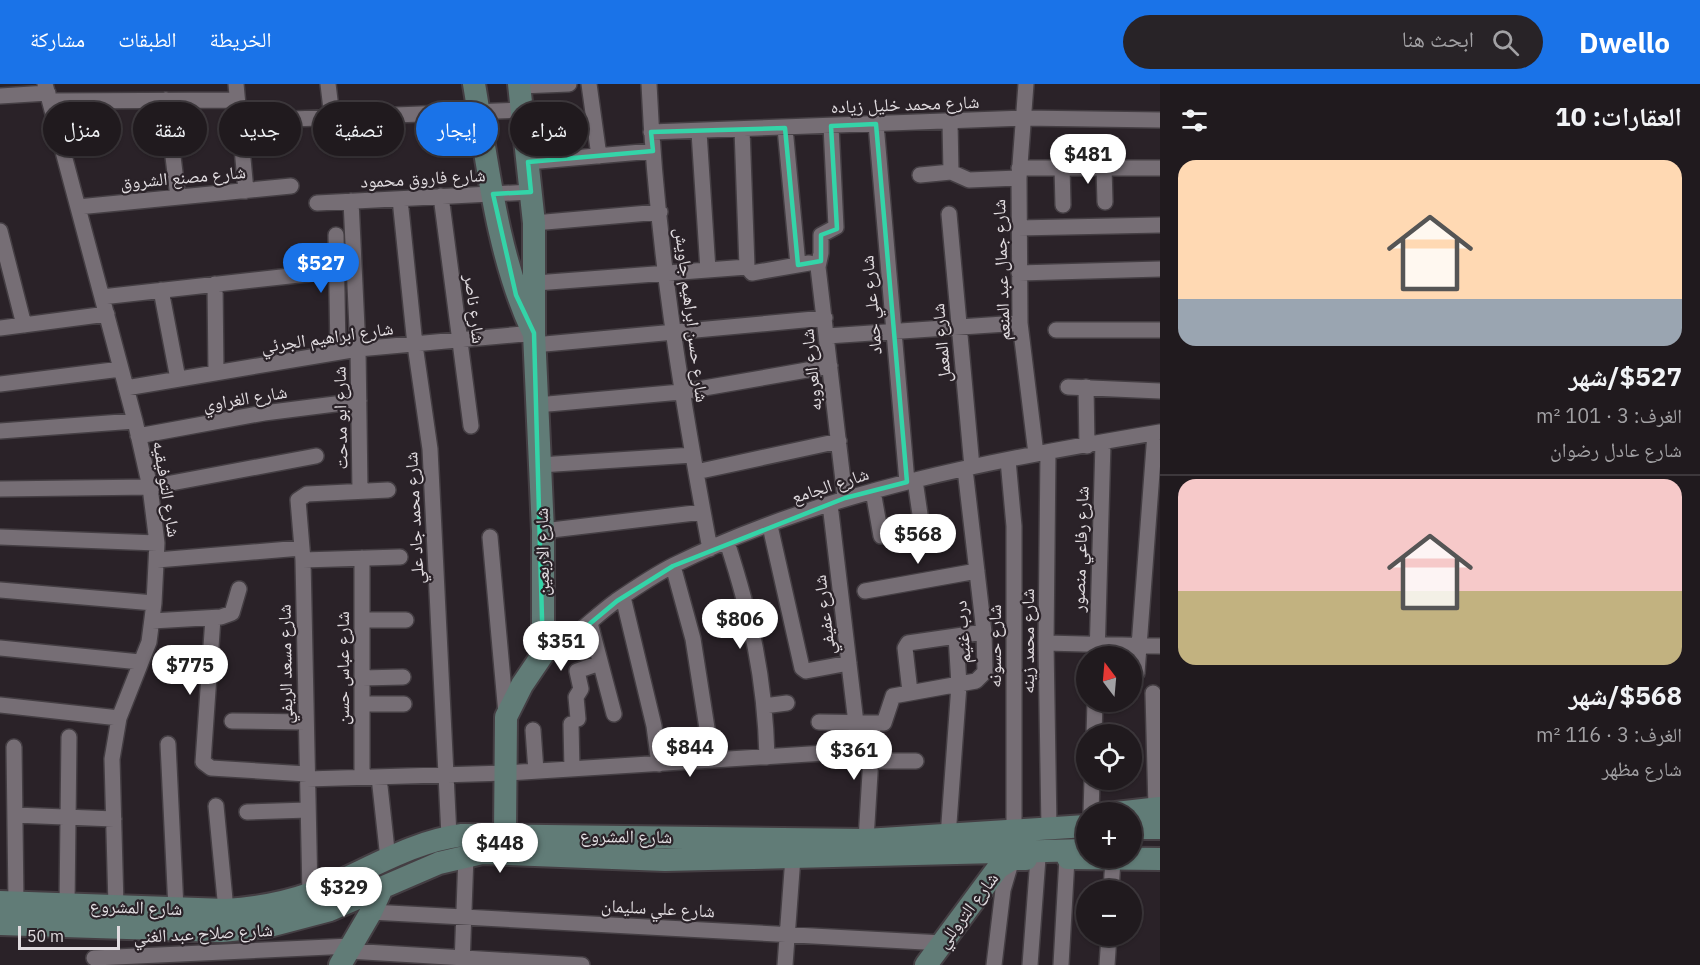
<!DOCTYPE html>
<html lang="ar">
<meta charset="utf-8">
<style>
:root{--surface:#201a1e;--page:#282327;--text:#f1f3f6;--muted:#a2a1a4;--line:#3d383c;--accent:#1a73e8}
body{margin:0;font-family:"IBM Plex Sans","Noto Naskh Arabic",sans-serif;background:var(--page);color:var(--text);direction:rtl;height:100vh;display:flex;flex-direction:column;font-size:22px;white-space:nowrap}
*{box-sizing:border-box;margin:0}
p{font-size:20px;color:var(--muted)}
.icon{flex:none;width:33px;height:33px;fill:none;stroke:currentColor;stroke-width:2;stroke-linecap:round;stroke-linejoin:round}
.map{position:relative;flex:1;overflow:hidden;direction:ltr}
.sheet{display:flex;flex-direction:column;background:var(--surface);width:540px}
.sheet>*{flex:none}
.hud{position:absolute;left:18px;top:18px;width:570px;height:54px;direction:rtl;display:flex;gap:12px}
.needle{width:39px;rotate:344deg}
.controls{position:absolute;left:1076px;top:562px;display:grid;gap:12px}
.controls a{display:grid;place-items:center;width:66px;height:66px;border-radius:50%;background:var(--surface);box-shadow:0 2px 4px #0004,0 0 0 2px var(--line);font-size:30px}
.scale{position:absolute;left:18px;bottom:15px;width:102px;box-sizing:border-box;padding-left:6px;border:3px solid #e1dce0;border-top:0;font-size:16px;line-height:21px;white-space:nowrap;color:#e1dce0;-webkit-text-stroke:4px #2a2228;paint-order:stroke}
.price{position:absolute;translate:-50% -51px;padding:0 14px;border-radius:21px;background:#fff;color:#222;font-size:20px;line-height:39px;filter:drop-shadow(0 2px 3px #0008)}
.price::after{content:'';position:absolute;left:50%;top:36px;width:18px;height:14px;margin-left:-9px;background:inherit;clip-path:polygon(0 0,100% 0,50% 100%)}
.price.current{background:var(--accent);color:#fff}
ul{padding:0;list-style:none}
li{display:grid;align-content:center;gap:12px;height:318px;padding:0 18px}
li+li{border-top:2px solid var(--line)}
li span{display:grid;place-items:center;height:186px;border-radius:18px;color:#555}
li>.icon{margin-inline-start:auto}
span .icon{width:108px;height:108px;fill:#fffc;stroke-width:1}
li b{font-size:26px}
h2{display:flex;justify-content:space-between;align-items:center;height:72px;padding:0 18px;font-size:26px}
.tag{padding:0 21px;border-radius:27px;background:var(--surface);box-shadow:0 2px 4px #0004,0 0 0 2px var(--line);font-size:21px;line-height:54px}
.tag.current{background:var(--accent);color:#fff}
header{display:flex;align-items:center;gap:36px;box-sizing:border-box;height:84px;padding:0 30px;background:var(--accent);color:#fff}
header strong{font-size:28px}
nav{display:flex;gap:33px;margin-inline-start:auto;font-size:21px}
.search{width:420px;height:54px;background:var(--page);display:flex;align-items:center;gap:15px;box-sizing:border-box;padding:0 21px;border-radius:33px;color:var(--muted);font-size:22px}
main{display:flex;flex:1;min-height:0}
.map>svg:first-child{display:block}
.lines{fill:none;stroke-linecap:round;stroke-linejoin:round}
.street-casing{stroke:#443e43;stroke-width:18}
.secondary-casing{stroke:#443e43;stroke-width:26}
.street{stroke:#766e75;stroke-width:15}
.secondary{stroke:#617c77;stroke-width:22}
.marked{fill:none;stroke:#34d4a8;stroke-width:4.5;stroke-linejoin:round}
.labels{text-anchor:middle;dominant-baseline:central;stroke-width:4.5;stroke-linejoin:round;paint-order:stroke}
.street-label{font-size:18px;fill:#e1dce0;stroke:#2a2228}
</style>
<header>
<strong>Dwello</strong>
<div class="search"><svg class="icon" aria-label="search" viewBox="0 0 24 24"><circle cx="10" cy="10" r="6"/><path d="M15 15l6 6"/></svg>ابحث هنا</div>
<nav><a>الخريطة</a><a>الطبقات</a><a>مشاركة</a></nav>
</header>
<main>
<section class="sheet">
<h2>العقارات: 10<svg class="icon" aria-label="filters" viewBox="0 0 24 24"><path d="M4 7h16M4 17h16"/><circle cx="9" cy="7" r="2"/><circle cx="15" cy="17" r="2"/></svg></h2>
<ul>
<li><span style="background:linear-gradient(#ffd9b3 75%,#9aa5b1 0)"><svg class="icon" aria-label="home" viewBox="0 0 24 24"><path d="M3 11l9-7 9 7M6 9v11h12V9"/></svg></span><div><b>$527/شهر</b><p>الغرف: 3 · 101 m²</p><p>شارع عادل رضوان</p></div></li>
<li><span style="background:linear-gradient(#f6c9c9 60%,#c2b280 0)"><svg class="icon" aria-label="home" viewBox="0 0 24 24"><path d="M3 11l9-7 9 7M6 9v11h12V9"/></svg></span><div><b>$568/شهر</b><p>الغرف: 3 · 116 m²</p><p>شارع مظهر</p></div></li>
</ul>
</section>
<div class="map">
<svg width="1160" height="881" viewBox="0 0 1160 881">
<rect width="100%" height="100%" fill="#2a2228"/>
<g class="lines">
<defs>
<path id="street" d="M45,0L135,337L150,403L157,459L154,519L149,558L119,634L112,675L116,822
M236,0L246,107
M328,0L332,33
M589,0L599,72
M649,0C656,157 681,311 710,465
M1026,0L1019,94L1020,239L1036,370
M520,2L569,0
M0,12L48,9
M166,16L178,113
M50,17L237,16
M239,37L522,26
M950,38L951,88
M876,40L907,398
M831,42L836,143L821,151V169L818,183L845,414
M785,44L798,181
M742,45L747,183
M651,48L1024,34L1160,36
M699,48L708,186
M528,78L653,67
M1019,84H1160
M1062,84L1063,121
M1104,84L1105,118
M920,91L951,88L969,96L1019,94
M441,112L471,342
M400,115L415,261L430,365L449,752
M351,117L358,265L360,407
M317,119L531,108
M78,123L291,102
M949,130L972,383
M534,139L660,128
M1018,144L1160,141
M0,147L24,241
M336,151L338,268
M747,183L752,189L809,179
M1019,189L1160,185
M536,199L747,183
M215,200L216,289
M161,206L178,295
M102,213L308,190
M0,244L107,230
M1056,246H1160
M827,252L1020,239
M534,261L825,234
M0,300L121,285
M1068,303L1160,307
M1086,303L1087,362
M126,304L358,265L534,249
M537,321L681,308L830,282
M0,347L135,337
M138,352L264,329L359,317
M1048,369L1046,559L1049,745
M1008,376L1014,442V747
M540,381L693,371
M696,388L839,357
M915,396L924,458
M0,405L150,403L316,372
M873,407L881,452
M830,420L856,639
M770,442L802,584L806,587L849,579
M543,447L703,428
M0,453L157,459
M490,453L506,630
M727,458C751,532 765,594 767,673
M362,474V693
M157,476L301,464
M303,476L400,473
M673,482L693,555L712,676
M0,506L154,519
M865,507L977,487
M623,513L654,642L659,680
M213,534L203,678L211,684L307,690
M362,536H406
M152,537L221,533L232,529L239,505
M590,539L614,630
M1046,559L1160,562
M0,564L140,578
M543,570C572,558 591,535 616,517C635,504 654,491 674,481C825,406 995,376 1160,348
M1097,573L1103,359
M1137,589L1155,349
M362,594L403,593
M910,608L905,564L908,559L984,548
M1153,609L1156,724
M362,620H404
M0,621L119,634
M764,622L787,619
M578,635L576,613L581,605L577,587L600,579
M232,637L306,638
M819,638L884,639L893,612L976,597L985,588L984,548L965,385
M571,640L572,685
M533,646L536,687
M1094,651L1095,618
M168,660L176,825
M14,663L16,818
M872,677H916
M379,693L388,775
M307,695L506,689L873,666
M216,722L226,826
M247,728L308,726
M1091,729L1092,696
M15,731L114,735
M948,753L959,601L956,552
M866,756L873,639
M1111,807L1113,775
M310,810L303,476L298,416L307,410L388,406
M67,820L69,653
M371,828L943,859
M348,867L582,881
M94,874L351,862
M462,881L466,771
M785,881L793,773
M994,881L1003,806L1013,772
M1030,881L1038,774
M1061,881L1067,774
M1107,881L1109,852"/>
<path id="secondary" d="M474,0C488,82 497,170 532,246
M1116,729L1160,724
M1131,744H1160
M505,749L506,633L522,601L543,570V447L534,249V139L519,0
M1068,774L1160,775
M0,818L226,826C255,824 284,819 312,809C362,790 408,758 462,751L866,756L1086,742
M0,840L222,847L269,842L330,826L439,779L482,769L665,776L1086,766
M340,881L371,828L382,804
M926,881L998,784L1012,775H1026"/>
</defs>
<use href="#street" class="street-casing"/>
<use href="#secondary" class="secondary-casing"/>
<use href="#street" class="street"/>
<use href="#secondary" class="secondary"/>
</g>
<path class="marked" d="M876,40L907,398L845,414L673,482L617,517L563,562L543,570L534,249L516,211L493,110L531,108L528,78L653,67L651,48L785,44L798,181L821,177V151L837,145L831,42Z"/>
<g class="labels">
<g class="street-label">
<text transform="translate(905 20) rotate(-2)">شارع محمد خليل زياده</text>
<text transform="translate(183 93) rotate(-5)">شارع مصنع الشروق</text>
<text transform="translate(423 94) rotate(-3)">شارع فاروق محمود</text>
<text transform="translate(1001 186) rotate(-92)">شارع جمال عبد المنعم</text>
<text transform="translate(871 221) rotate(-95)">شارع علي حماد</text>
<text transform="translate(475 225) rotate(83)">شارع ناصر</text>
<text transform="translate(692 231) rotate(83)">شارع حسن ابراهيم جاويش</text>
<text transform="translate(327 253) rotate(-8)">شارع ابراهيم الجرئي</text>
<text transform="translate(941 259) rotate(-95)">شارع المعمل</text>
<text transform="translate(811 286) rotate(-96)">شارع العروبه</text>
<text transform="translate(245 314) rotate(-9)">شارع الغراوي</text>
<text transform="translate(340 334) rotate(-91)">شارع ابو مدحت</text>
<text transform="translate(830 401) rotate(-18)">شارع الجامع</text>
<text transform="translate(167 405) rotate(81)">شارع التوفيقيه</text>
<text transform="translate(414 434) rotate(-93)">شارع محمد جاد علي</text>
<text transform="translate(1080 465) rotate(-88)">شارع رفاعي منصور</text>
<text transform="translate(542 468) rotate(-91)">شارع الاربعين</text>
<text transform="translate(824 531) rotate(-97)">شارع عفيفي</text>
<text transform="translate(962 548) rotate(-94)">درب غنيم</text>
<text transform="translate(1027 557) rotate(-90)">شارع محمد زينه</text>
<text transform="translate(994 562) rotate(-90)">شارع حسونه</text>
<text transform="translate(285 580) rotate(-91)">شارع مسعد الريفي</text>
<text transform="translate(342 584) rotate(-90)">شارع عباس حسن</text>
<text transform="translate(626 752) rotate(1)">شارع المشروع</text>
<text transform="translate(136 823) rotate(2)">شارع المشروع</text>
<text transform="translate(658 824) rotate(3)">شارع علي سليمان</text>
<text transform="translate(967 826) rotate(-53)">شارع التروللي</text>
<text transform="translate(203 849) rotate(-3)">شارع صلاح عبد الغني</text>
</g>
</g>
</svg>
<div class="controls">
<a><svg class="needle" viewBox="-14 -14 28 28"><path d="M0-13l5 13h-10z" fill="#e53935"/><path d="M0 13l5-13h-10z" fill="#a2a1a4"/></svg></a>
<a><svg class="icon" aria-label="locate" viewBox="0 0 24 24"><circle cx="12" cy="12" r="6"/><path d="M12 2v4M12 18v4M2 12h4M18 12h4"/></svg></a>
<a>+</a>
<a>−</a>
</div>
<div class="scale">50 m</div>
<b class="price" style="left:1088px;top:101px">$481</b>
<b class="price current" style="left:321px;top:210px">$527</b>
<b class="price" style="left:918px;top:481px">$568</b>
<b class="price" style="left:740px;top:566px">$806</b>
<b class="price" style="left:561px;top:588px">$351</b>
<b class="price" style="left:190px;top:612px">$775</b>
<b class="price" style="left:690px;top:694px">$844</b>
<b class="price" style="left:854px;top:697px">$361</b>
<b class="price" style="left:500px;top:790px">$448</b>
<b class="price" style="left:344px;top:834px">$329</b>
<div class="hud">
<a class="tag">شراء</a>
<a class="tag current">إيجار</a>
<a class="tag">تصفية</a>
<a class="tag">جديد</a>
<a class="tag">شقة</a>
<a class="tag">منزل</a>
</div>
</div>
</main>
